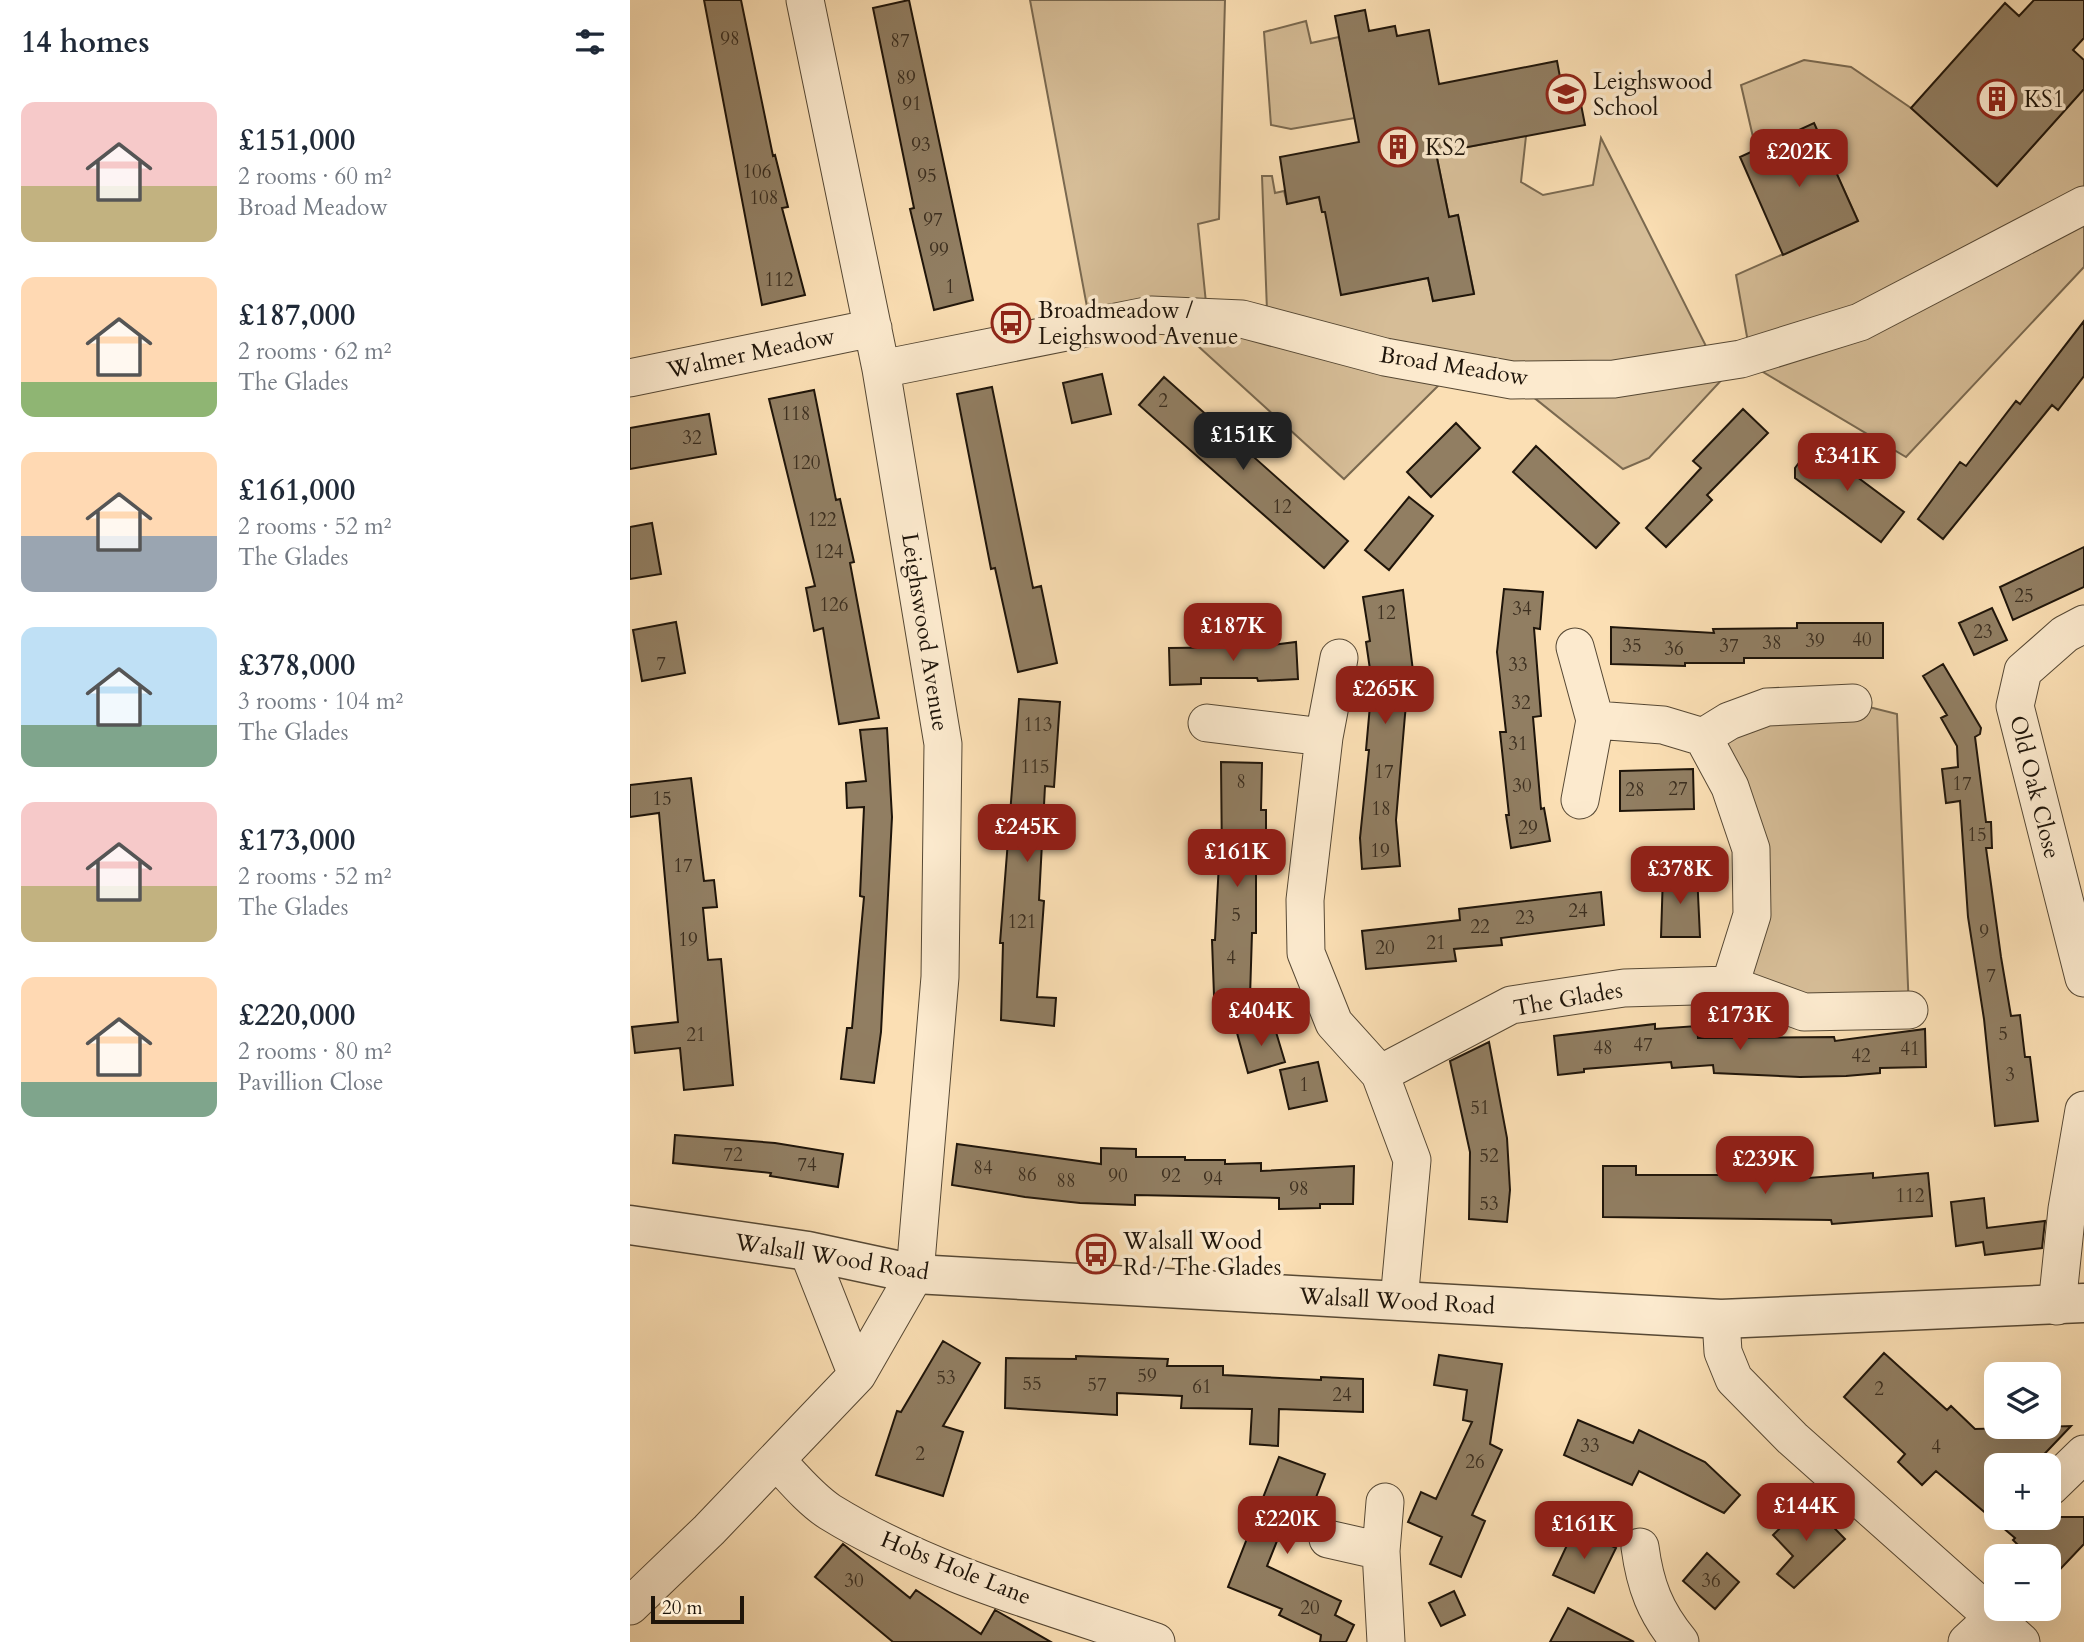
<!DOCTYPE html>
<meta charset="utf-8">
<style>
:root{--surface:#fff;--page:#f6f6f7;--text:#1f2937;--muted:#747a83;--accent:#8f2418}
body{margin:0;font-family:Cardo,serif;background:var(--page);color:var(--text);height:100vh;display:flex;flex-direction:column;font-size:26px;white-space:nowrap}
*{box-sizing:border-box;margin:0}
p{font-size:23px;color:var(--muted)}
.icon{flex:none;width:38px;height:38px;fill:none;stroke:currentColor;stroke-width:2;stroke-linecap:round;stroke-linejoin:round}
.map{position:relative;flex:1;overflow:hidden}
.side{display:flex;flex-direction:column;background:var(--surface);width:630px}
.side>*{flex:none}
.buttons{position:absolute;left:1354px;top:1362px;display:grid;gap:14px}
.buttons a{display:grid;place-items:center;width:77px;height:77px;border-radius:14px;background:var(--surface);box-shadow:0 7px 28px #0002;font-size:35px}
.scale{position:absolute;left:21px;bottom:18px;width:93px;box-sizing:border-box;padding-left:7px;border:4px solid #1f150a;border-top:0;font-size:19px;line-height:24px;white-space:nowrap;color:#1f150a;-webkit-text-stroke:5px #fceace;paint-order:stroke}
.price{position:absolute;translate:-50% -60px;padding:0 16px;border-radius:14px;background:var(--accent);color:#fff;font-size:23px;line-height:46px;filter:drop-shadow(0 2px 4px #0008)}
.price::after{content:'';position:absolute;left:50%;top:42px;width:21px;height:16px;margin-left:-10px;background:inherit;clip-path:polygon(0 0,100% 0,50% 100%)}
.price.active{background:#222;color:#fff}
ul{padding:0;list-style:none}
li{display:flex;align-items:center;gap:21px;height:175px;padding:0 21px}
li span{display:grid;place-items:center;flex:none;width:196px;height:140px;border-radius:14px;color:#555}
li>.icon{margin-inline-start:auto}
span .icon{width:84px;height:84px;fill:#fffc;stroke-width:1}
li b{font-size:30px}
h2{display:flex;justify-content:space-between;align-items:center;height:84px;padding:0 21px;font-size:30px}
main{display:flex;flex:1;min-height:0}
.map>svg:first-child{display:block}
.green{fill:#d6bd97;stroke:#7a6950;stroke-width:2}
.building{fill:#917e62;stroke:#1f150a;stroke-width:2}
.lines{fill:none;stroke-linecap:round;stroke-linejoin:round}
.minor-casing{stroke:#564834;stroke-width:39}
.tertiary-casing{stroke:#564834;stroke-width:41}
.minor{stroke:#fceace;stroke-width:37}
.tertiary{stroke:#fceace;stroke-width:38}
.labels{text-anchor:middle;dominant-baseline:central;stroke-width:7;stroke-linejoin:round;paint-order:stroke}
.number-label{font-size:19px;fill:#3c2f20}
.poi-label{font-size:23px;fill:#1f150a;stroke:#fceace;text-anchor:start}
.street-label{font-size:23px;fill:#1f150a;stroke:#fceace}
</style>
<main>
<section class="side">
<h2>14 homes<svg class="icon" aria-label="filters" viewBox="0 0 24 24"><path d="M4 7h16M4 17h16"/><circle cx="9" cy="7" r="2"/><circle cx="15" cy="17" r="2"/></svg></h2>
<ul>
<li><span style="background:linear-gradient(#f6c9c9 60%,#c2b280 0)"><svg class="icon" aria-label="home" viewBox="0 0 24 24"><path d="M3 11l9-7 9 7M6 9v11h12V9"/></svg></span><div><b>£151,000</b><p>2 rooms · 60 m²</p><p>Broad Meadow</p></div></li>
<li><span style="background:linear-gradient(#ffd9b3 75%,#8fb573 0)"><svg class="icon" aria-label="home" viewBox="0 0 24 24"><path d="M3 11l9-7 9 7M6 9v11h12V9"/></svg></span><div><b>£187,000</b><p>2 rooms · 62 m²</p><p>The Glades</p></div></li>
<li><span style="background:linear-gradient(#ffd9b3 60%,#9aa5b1 0)"><svg class="icon" aria-label="home" viewBox="0 0 24 24"><path d="M3 11l9-7 9 7M6 9v11h12V9"/></svg></span><div><b>£161,000</b><p>2 rooms · 52 m²</p><p>The Glades</p></div></li>
<li><span style="background:linear-gradient(#bfe0f5 70%,#7fa58c 0)"><svg class="icon" aria-label="home" viewBox="0 0 24 24"><path d="M3 11l9-7 9 7M6 9v11h12V9"/></svg></span><div><b>£378,000</b><p>3 rooms · 104 m²</p><p>The Glades</p></div></li>
<li><span style="background:linear-gradient(#f6c9c9 60%,#c2b280 0)"><svg class="icon" aria-label="home" viewBox="0 0 24 24"><path d="M3 11l9-7 9 7M6 9v11h12V9"/></svg></span><div><b>£173,000</b><p>2 rooms · 52 m²</p><p>The Glades</p></div></li>
<li><span style="background:linear-gradient(#ffd9b3 75%,#7fa58c 0)"><svg class="icon" aria-label="home" viewBox="0 0 24 24"><path d="M3 11l9-7 9 7M6 9v11h12V9"/></svg></span><div><b>£220,000</b><p>2 rooms · 80 m²</p><p>Pavillion Close</p></div></li>
</ul>
</section>
<div class="map">
<svg width="1454" height="1642" viewBox="0 0 1454 1642">
<rect width="100%" height="100%" fill="#fbdfb4"/>
<filter id="stains"><feTurbulence type="fractalNoise" baseFrequency=".00286" numOctaves="4"/><feColorMatrix values="0 0 0 0 .2 0 0 0 0 .09 0 0 0 0 .02 0 0 0 .5 -.17"/></filter>
<radialGradient id="worn" r=".72"><stop offset=".6" stop-color="#630" stop-opacity="0"/><stop offset="1" stop-color="#630" stop-opacity=".3"/></radialGradient>
<path class="green" d="M400,0H595L589,219L568,224L576,303L514,302L457,307Z
M676,21L681,43L709,37L725,118L661,129L641,125L634,32Z
M1174,60L1221,67L1281,108L1367,186L1454,89V188L1223,310L1119,348L1106,275L1228,221L1184,124L1126,150L1111,85Z
M896,136L891,182L913,195L963,185L971,138L1081,356L885,369L637,311L632,176H642L645,193L654,191L657,203L689,197L692,212L750,201L712,294L798,278L803,301L844,293L828,215L819,217L806,153Z
M1454,205V267L1276,457L1111,359L1019,458L993,469L882,380L1111,359Z
M546,326L607,327L817,377L714,479Z
M1223,703L1267,714L1279,1010L1100,985L1122,915L1073,737Z"/>
<path class="building" d="M74,0H111L143,156L145,155L158,207L152,208L175,295L132,305Z
M279,0L343,300L304,310L280,209L284,208L243,8Z
M1404,0H1454V38L1443,50L1454,60V89L1367,186L1281,108L1375,3L1389,16Z
M735,10L739,31L765,26L767,36L799,30L809,84L927,61L933,93L948,89L955,125L806,153L819,217L828,215L844,294L803,301L798,278L711,295L695,212H692L689,197L657,204L650,157L729,142L705,16Z
M1184,123L1228,221L1153,255L1110,157Z
M1454,321V376L1428,410L1422,405L1313,539L1288,519L1330,462L1336,466L1386,401L1390,404Z
M472,374L481,414L442,423L433,383Z
M534,377L718,541L694,568L509,405Z
M362,387L403,588L411,586L427,663L388,672L365,568L361,569L327,394Z
M184,390L206,500L210,499L224,562L220,563L249,718L209,724L193,628L184,631L176,588L185,586L139,399Z
M1113,409L1138,433L1077,495L1082,500L1036,547L1016,528L1071,468L1063,461Z
M79,414L86,454L0,469V428Z
M826,423L850,448L801,497L777,472Z
M1183,444L1274,512L1251,542L1165,478V468Z
M906,446L989,523L966,548L883,472Z
M779,497L803,516L759,570L735,550Z
M22,523L31,574L0,579V527Z
M1454,547V587L1383,620L1370,587Z
M874,589L913,592L910,629L904,628L911,716L903,717L911,809L914,808L920,841L881,848L876,815H879L870,732H876L867,652Z
M773,590L783,671H780L775,715L766,820L770,866L732,869L730,838L739,750H736L742,683L736,642L740,641L733,597Z
M1362,608L1377,640L1344,655L1329,623Z
M46,622L55,673L12,681L3,630Z
M1167,623H1253V658H1114V663H1055V666L981,664V627L1084,633L1083,629L1167,628Z
M666,642L668,679L628,681L627,678H571V684L540,685L539,648L626,647Z
M1313,664L1351,728L1350,734L1345,737L1356,822H1361L1362,848H1356L1371,957L1381,1016L1390,1015L1395,1057H1400L1408,1121L1365,1126L1354,1019L1338,917L1330,801L1316,803L1312,769L1328,767L1327,746L1311,718L1317,715L1293,676Z
M389,699L430,702L424,787L415,786L409,900L414,901L407,997L426,998L424,1026L371,1020L373,943H370Z
M257,728L262,817L251,1032L244,1083L211,1079L217,1028H222L234,897L230,896L234,807L217,808L216,783L236,781L230,730Z
M591,762L632,763L631,810H636V846H626V933H622L620,997L622,1019L585,1023L582,940H585L589,862H592Z
M1063,769L1064,809L990,811V771Z
M61,778L74,881L84,880L87,907L73,908L78,960L91,959L103,1085L54,1090L50,1048L5,1053L2,1027L48,1022L29,813L0,817V785Z
M1067,873L1070,937H1031L1033,874Z
M971,892L974,925L871,938L872,945L824,949L826,961L736,969L732,931L830,920L829,909Z
M643,1022L655,1062L618,1073L607,1033Z
M1025,1024V1029L1067,1026L1068,1038L1204,1037L1205,1041L1295,1029L1296,1067L1250,1068V1073L1216,1076L1170,1077L1084,1073L1083,1065L1042,1068L1041,1062L954,1069V1072L928,1075L924,1036Z
M859,1042L877,1138L880,1190L877,1222L839,1219L840,1152L820,1061Z
M688,1062L697,1101L659,1109L650,1070Z
M45,1135L145,1143L213,1154L208,1187L140,1176L141,1173L43,1163Z
M327,1144L471,1164V1148L506,1149V1157H555V1160H595V1164L631,1163V1171L724,1166L723,1204H690V1208L649,1209V1198L505,1195V1205L450,1203L395,1197L322,1185Z
M973,1166H1006V1175H1146V1172L1177,1171L1178,1178L1243,1173V1178L1298,1173L1302,1216L1202,1224L1201,1220L973,1217Z
M1354,1198L1357,1228L1415,1221L1412,1248L1355,1255L1353,1242L1326,1246L1321,1202Z
M313,1341L350,1363L313,1426L333,1432L313,1496L246,1475L267,1411L271,1412Z
M1254,1353L1317,1410L1321,1406L1345,1429L1441,1426L1404,1465H1367V1517H1454V1544L1419,1581V1556H1399L1383,1540L1385,1538L1306,1471L1292,1485L1268,1462L1275,1454L1214,1397Z
M809,1355L872,1364L860,1444L872,1450L842,1515L855,1521L831,1577L800,1564L812,1537L778,1522L791,1492L806,1499L842,1422L833,1420L837,1390L804,1385Z
M446,1356L538,1359L537,1366H593V1375L691,1380V1377L733,1379V1412L649,1409L648,1446L620,1444L622,1409L551,1408L552,1396L487,1393V1415L375,1408L376,1358L446,1359Z
M948,1420L1003,1443L1009,1430L1075,1462L1110,1495L1094,1513L1009,1471L1002,1485L934,1455Z
M649,1457L695,1474L680,1513L661,1506L637,1566L711,1601L705,1615L724,1625L716,1642H690L691,1635L649,1615L652,1609L598,1587Z
M1178,1501L1215,1539L1164,1588L1147,1574L1163,1556L1143,1535Z
M945,1528L986,1548L964,1593L923,1575Z
M213,1544L280,1598L286,1590L351,1634L365,1610L421,1642H263L185,1577Z
M1077,1553L1109,1582L1085,1609L1053,1581Z
M824,1591L835,1615L811,1626L799,1603Z
M938,1608L1004,1642H920Z"/>
<g class="lines">
<defs>
<path id="minor" d="M251,369L521,315L612,319L755,357L882,380L984,379L1111,359L1230,322L1454,205
M0,378L243,328
M1454,624L1435,634L1393,671L1385,706L1454,978
M945,647L965,720L950,800
M709,658L694,737L675,900L676,953L704,1023L750,1074L782,1160L769,1301
M965,720L1033,725L1073,737L1100,787L1121,849L1122,915L1100,985
M577,723L694,737
M1073,737L1099,721L1137,707L1223,703
M750,1074L881,1005L994,988L1100,985L1174,1012L1279,1010
M178,1251L227,1375
M1427,1306L1437,1209L1454,1110
M1091,1319L1093,1352L1104,1379L1162,1438L1391,1642
M146,1460C162,1477 180,1499 200,1512C299,1573 416,1605 526,1642
M1420,1487L1454,1454
M755,1502L751,1551L756,1642
M698,1539L751,1551
M1010,1547C1015,1585 1025,1612 1050,1642
M0,1606L79,1530L227,1375L285,1274L310,977L313,744L251,369L175,0
M1337,1642L1364,1617"/>
<path id="tertiary" d="M0,1225L178,1251L285,1274L1091,1319L1454,1303"/>
</defs>
<use href="#minor" class="minor-casing"/>
<use href="#tertiary" class="tertiary-casing"/>
<use href="#minor" class="minor"/>
<use href="#tertiary" class="tertiary"/>
</g>
<defs>
<symbol id="school-ring" viewBox="-11 -11 22 22"><circle r="9.5" fill="#fceace" stroke="#8f2418" stroke-width="1.5"/><path d="M0-5L7-2L0 1L-7-2ZM-4 1L0 2.5L4 1V4Q0 6-4 4Z" fill="#8f2418"/></symbol>
<symbol id="building-ring" viewBox="-11 -11 22 22"><circle r="9.5" fill="#fceace" stroke="#8f2418" stroke-width="1.5"/><path d="M-4-6H4V6H1V3H-1V6H-4ZM-2.5-4.3h1.7v1.8h-1.7ZM.8-4.3h1.7v1.8H.8ZM-2.5-1h1.7V.8h-1.7ZM.8-1h1.7V.8H.8Z" fill="#8f2418"/></symbol>
<symbol id="bus-ring" viewBox="-11 -11 22 22"><circle r="9.5" fill="#fceace" stroke="#8f2418" stroke-width="1.5"/><path d="M-5-6H5V4H4V6H2V4H-2V6H-4V4H-5ZM-3.5-4V0h7V-4ZM-3.5 1.2v1.5H-2V1.2ZM2 1.2v1.5H3.5V1.2Z" fill="#8f2418"/></symbol>
</defs>
<g fill-rule="evenodd">
<use href="#school-ring" x="914" y="72" width="44" height="44"/>
<use href="#building-ring" x="1345" y="77" width="44" height="44"/>
<use href="#building-ring" x="746" y="125" width="44" height="44"/>
<use href="#bus-ring" x="359" y="301" width="44" height="44"/>
<use href="#bus-ring" x="444" y="1232" width="44" height="44"/>
</g>
<g class="labels">
<g class="number-label">
<text x="100" y="39">98</text>
<text x="270" y="41">87</text>
<text x="276" y="78">89</text>
<text x="282" y="104">91</text>
<text x="291" y="145">93</text>
<text x="127" y="172">106</text>
<text x="297" y="176">95</text>
<text x="134" y="198">108</text>
<text x="303" y="220">97</text>
<text x="309" y="250">99</text>
<text x="149" y="280">112</text>
<text x="320" y="287">1</text>
<text x="533" y="401">2</text>
<text x="166" y="414">118</text>
<text x="62" y="438">32</text>
<text x="176" y="463">120</text>
<text x="652" y="507">12</text>
<text x="192" y="520">122</text>
<text x="199" y="552">124</text>
<text x="1394" y="596">25</text>
<text x="204" y="605">126</text>
<text x="892" y="609">34</text>
<text x="756" y="613">12</text>
<text x="1353" y="632">23</text>
<text x="1232" y="640">40</text>
<text x="1185" y="641">39</text>
<text x="1142" y="643">38</text>
<text x="1002" y="646">35</text>
<text x="1099" y="646">37</text>
<text x="1044" y="649">36</text>
<text x="31" y="664">7</text>
<text x="888" y="665">33</text>
<text x="891" y="703">32</text>
<text x="408" y="725">113</text>
<text x="888" y="744">31</text>
<text x="405" y="767">115</text>
<text x="754" y="772">17</text>
<text x="611" y="782">8</text>
<text x="1332" y="784">17</text>
<text x="892" y="786">30</text>
<text x="1048" y="789">27</text>
<text x="1005" y="790">28</text>
<text x="32" y="799">15</text>
<text x="751" y="809">18</text>
<text x="898" y="828">29</text>
<text x="1347" y="835">15</text>
<text x="750" y="851">19</text>
<text x="53" y="866">17</text>
<text x="948" y="911">24</text>
<text x="606" y="915">5</text>
<text x="895" y="918">23</text>
<text x="392" y="922">121</text>
<text x="850" y="927">22</text>
<text x="1354" y="932">9</text>
<text x="58" y="940">19</text>
<text x="806" y="943">21</text>
<text x="755" y="948">20</text>
<text x="601" y="958">4</text>
<text x="1361" y="976">7</text>
<text x="1373" y="1034">5</text>
<text x="66" y="1035">21</text>
<text x="1013" y="1045">47</text>
<text x="973" y="1048">48</text>
<text x="1280" y="1049">41</text>
<text x="1231" y="1056">42</text>
<text x="1380" y="1075">3</text>
<text x="674" y="1085">1</text>
<text x="850" y="1108">51</text>
<text x="103" y="1155">72</text>
<text x="859" y="1156">52</text>
<text x="177" y="1165">74</text>
<text x="353" y="1168">84</text>
<text x="397" y="1175">86</text>
<text x="488" y="1176">90</text>
<text x="541" y="1176">92</text>
<text x="583" y="1179">94</text>
<text x="436" y="1181">88</text>
<text x="669" y="1189">98</text>
<text x="1280" y="1196">112</text>
<text x="859" y="1204">53</text>
<text x="517" y="1376">59</text>
<text x="316" y="1378">53</text>
<text x="402" y="1384">55</text>
<text x="467" y="1385">57</text>
<text x="572" y="1387">61</text>
<text x="1249" y="1389">2</text>
<text x="712" y="1395">24</text>
<text x="960" y="1446">33</text>
<text x="1306" y="1447">4</text>
<text x="290" y="1454">2</text>
<text x="845" y="1462">26</text>
<text x="224" y="1581">30</text>
<text x="1081" y="1581">36</text>
<text x="680" y="1608">20</text>
</g>
<g class="poi-label">
<text x="963" y="81">Leighswood<tspan x="963" dy="26">School</tspan></text>
<text x="1394" y="99">KS1</text>
<text x="795" y="147">KS2</text>
<text x="408" y="310">Broadmeadow /<tspan x="408" dy="26">Leighswood Avenue</tspan></text>
<text x="493" y="1241">Walsall Wood<tspan x="493" dy="26">Rd / The Glades</tspan></text>
</g>
<g class="street-label">
<text transform="translate(121 353) rotate(-12)">Walmer Meadow</text>
<text transform="translate(824 366) rotate(9)">Broad Meadow</text>
<text transform="translate(295 632) rotate(81)">Leighswood Avenue</text>
<text transform="translate(1405 787) rotate(76)">Old Oak Close</text>
<text transform="translate(938 999) rotate(-10)">The Glades</text>
<text transform="translate(202 1257) rotate(9)">Walsall Wood Road</text>
<text transform="translate(767 1301) rotate(3)">Walsall Wood Road</text>
<text transform="translate(326 1568) rotate(22)">Hobs Hole Lane</text>
</g>
</g>
<rect width="100%" height="100%" filter="url(#stains)"/>
<rect width="100%" height="100%" fill="url(#worn)"/>
</svg>
<div class="buttons">
<a><svg class="icon" aria-label="layers" viewBox="0 0 24 24"><path d="M12 4l9 5-9 5-9-5zM3 14l9 5 9-5"/></svg></a>
<a>+</a>
<a>−</a>
</div>
<div class="scale">20 m</div>
<b class="price" style="left:1169px;top:189px">£202K</b>
<b class="price active" style="left:613px;top:472px">£151K</b>
<b class="price" style="left:1217px;top:493px">£341K</b>
<b class="price" style="left:603px;top:663px">£187K</b>
<b class="price" style="left:755px;top:726px">£265K</b>
<b class="price" style="left:397px;top:864px">£245K</b>
<b class="price" style="left:607px;top:889px">£161K</b>
<b class="price" style="left:1050px;top:906px">£378K</b>
<b class="price" style="left:631px;top:1048px">£404K</b>
<b class="price" style="left:1110px;top:1052px">£173K</b>
<b class="price" style="left:1135px;top:1196px">£239K</b>
<b class="price" style="left:1176px;top:1543px">£144K</b>
<b class="price" style="left:657px;top:1556px">£220K</b>
<b class="price" style="left:954px;top:1561px">£161K</b>
</div>
</main>
